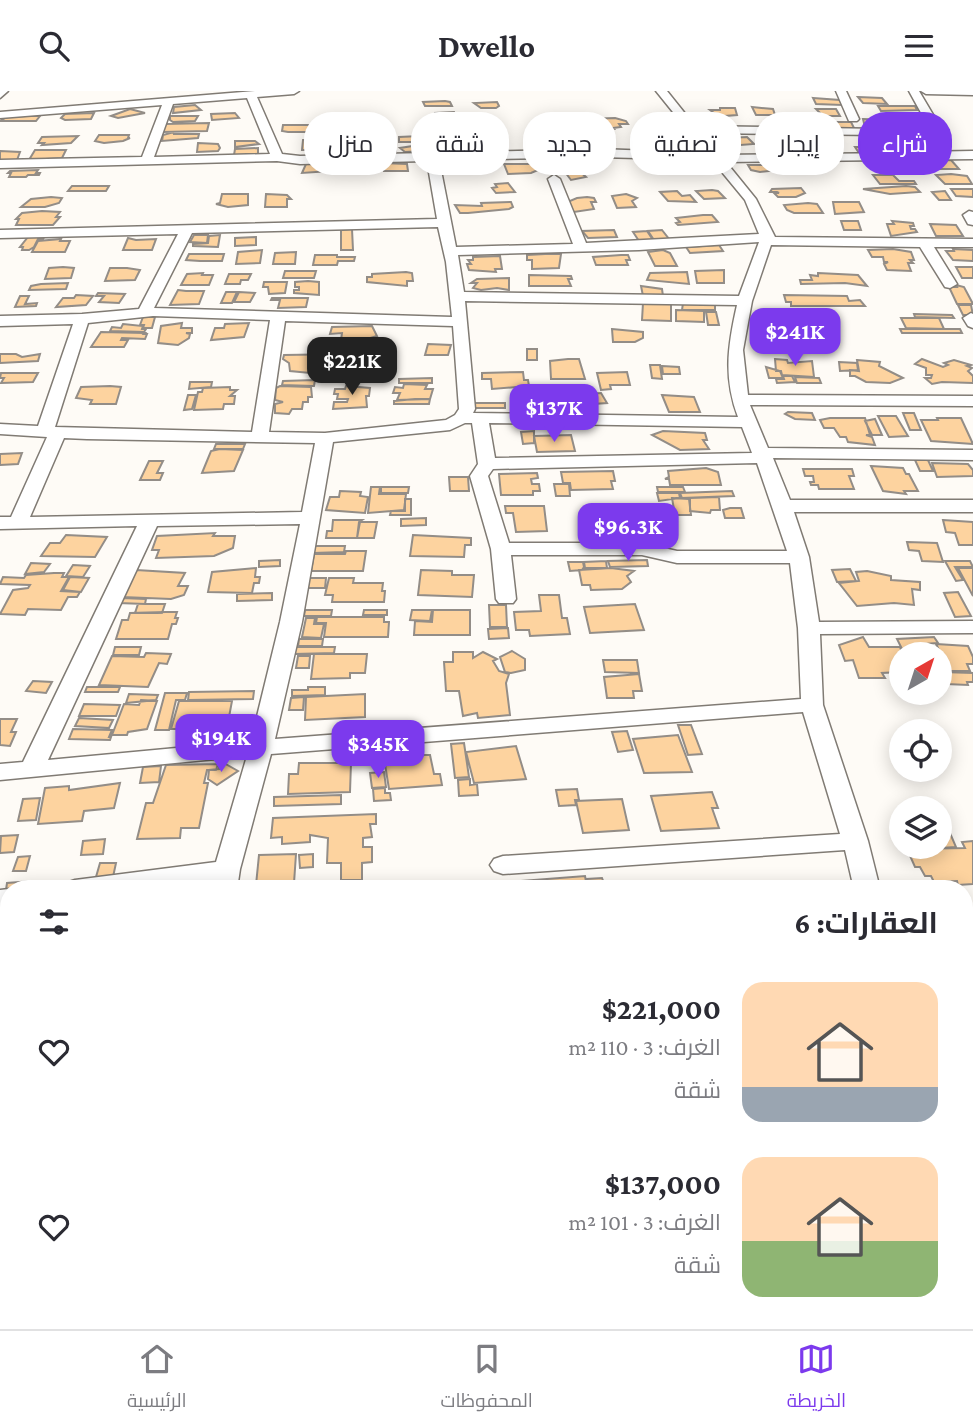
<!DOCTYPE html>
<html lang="ar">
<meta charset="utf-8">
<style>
:root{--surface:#fff;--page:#f7f7f7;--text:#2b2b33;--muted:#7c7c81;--line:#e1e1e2;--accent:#7c3aed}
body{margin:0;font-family:"Crimson Pro",Cairo,serif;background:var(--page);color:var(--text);direction:rtl;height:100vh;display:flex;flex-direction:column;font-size:26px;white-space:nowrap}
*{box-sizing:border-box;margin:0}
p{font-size:23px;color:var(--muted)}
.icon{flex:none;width:38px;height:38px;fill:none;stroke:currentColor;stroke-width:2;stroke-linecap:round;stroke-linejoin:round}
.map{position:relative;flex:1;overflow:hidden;direction:ltr}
.side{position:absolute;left:0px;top:789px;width:973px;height:450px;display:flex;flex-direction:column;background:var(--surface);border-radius:28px 28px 0 0;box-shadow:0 4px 18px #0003;direction:rtl}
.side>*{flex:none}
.banner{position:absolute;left:21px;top:21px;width:931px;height:63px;direction:rtl;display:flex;gap:14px}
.needle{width:46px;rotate:39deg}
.buttons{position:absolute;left:889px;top:551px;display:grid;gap:14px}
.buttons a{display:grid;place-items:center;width:63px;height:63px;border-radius:50%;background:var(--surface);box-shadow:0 4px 18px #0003;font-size:35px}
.price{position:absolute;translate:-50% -60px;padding:0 16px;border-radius:14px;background:var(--accent);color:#fff;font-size:23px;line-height:46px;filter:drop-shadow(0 2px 4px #0008)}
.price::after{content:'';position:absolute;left:50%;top:42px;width:21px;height:16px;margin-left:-10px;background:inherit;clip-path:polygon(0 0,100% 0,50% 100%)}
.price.on{background:#222;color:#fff}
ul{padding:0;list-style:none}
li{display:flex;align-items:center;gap:21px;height:175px;padding:0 35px}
li span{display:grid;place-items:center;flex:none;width:196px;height:140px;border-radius:21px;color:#555}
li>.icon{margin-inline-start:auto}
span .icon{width:84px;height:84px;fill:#fffc;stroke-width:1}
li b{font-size:30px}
h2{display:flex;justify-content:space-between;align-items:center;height:84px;padding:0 35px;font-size:30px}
.chip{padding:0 24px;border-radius:28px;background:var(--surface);box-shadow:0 4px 18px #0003;font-size:24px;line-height:63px}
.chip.on{background:var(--accent);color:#fff}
header{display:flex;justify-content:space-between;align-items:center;height:91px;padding:0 35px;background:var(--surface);font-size:32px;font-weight:700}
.menu{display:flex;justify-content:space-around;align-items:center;height:98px;border-top:2px solid var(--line);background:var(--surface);font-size:19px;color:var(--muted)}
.menu a{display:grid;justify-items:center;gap:4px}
.menu .on{color:var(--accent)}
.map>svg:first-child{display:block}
.building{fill:#fdd39f;stroke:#938d87;stroke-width:2}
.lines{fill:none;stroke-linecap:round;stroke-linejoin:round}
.street-casing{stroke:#807b74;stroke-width:3}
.secondary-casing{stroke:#807b74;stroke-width:4}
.street{fill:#fff;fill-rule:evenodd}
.secondary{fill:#fff;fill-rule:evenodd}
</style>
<header><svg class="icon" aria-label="menu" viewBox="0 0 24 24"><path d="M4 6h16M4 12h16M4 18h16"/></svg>Dwello<svg class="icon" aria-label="search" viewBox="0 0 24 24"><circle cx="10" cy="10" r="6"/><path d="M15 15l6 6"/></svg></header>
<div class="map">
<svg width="973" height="1238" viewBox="0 0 973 1238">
<rect width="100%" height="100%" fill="#fefbf6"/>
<path class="building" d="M858,6L882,7L887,13L863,12Z
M813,7L840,9L842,14L816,13Z
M445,10L450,11L452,15H425L423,11Z
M497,11L499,15L496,17H481L474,12Z
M195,14L201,19L173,22L174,16Z
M878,15H915L917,19L881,20Z
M752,16L773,18L775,24H756Z
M720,17H735L737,24L712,26L717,24L710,22H714L710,19H720Z
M130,18L145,22L118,27L111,25Z
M816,18H836L840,25H823Z
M454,21L456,27H436L435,22Z
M94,22L91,28L65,29L61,27L65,23Z
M235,22L239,27L212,29L211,23Z
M26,25H40L36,30H0L7,26Z
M170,25H198L195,30L173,31L170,29Z
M615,27L626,30L628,33H619L621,36L613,37L614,38L603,39L601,35H592L588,28Z
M863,28L911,30V34H919L922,38L865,36Z
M833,31H851L855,39H837Z
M209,32L207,40L163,41L165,33Z
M283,34H311L309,41H288L282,40Z
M321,34H346V38L320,39Z
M898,40L944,41L947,45L900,44Z
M174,41V43H199L198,47L162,50L163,44Z
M99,44H129L128,47H130L123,50L104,52L95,50Z
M817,44L833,48L835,50L824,54L826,56H817L805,48V45Z
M78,45L71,52L42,54L44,52H38L42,46Z
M420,45V51H399V46Z
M653,46L661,47L669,53L645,54L640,47Z
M747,46L754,53L727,55L721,50L730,49L729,47Z
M912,47L938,48L942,53H938L940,55L921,56Z
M332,48H356V50L354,53H330Z
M303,49H313L316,54L311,59H302Z
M235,50H255L259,53L235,56Z
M198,52L218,53L220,57L218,60L197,61Z
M542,52H572L574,55L571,56L575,57L546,59Z
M435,53H459L461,59L436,60Z
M419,54L426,55L427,60L405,61L400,57Z
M370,55H394L396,62H370Z
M330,56H357V61L329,62Z
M855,56H887L892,62H859Z
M258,57V62L255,64H234L235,58Z
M35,59H66L62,67L29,69Z
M0,60L20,61L17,69H0Z
M585,67L587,72L561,74L557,69Z
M951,69L959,78H931L924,70Z
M383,72L407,73L408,80H384Z
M306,73H327L330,80L302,82Z
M343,73H363L370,74V77L359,81H343L346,76H343Z
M464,73L476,75L479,82L448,83L443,78H446L445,75Z
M504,73H534L538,79L531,82L508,83Z
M748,74H776L779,79L760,81L751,79Z
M38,79L36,82H40L39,84H28L26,86H9L11,82H8L10,80Z
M578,79L586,86L571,89L565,81Z
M951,83L967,85L972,93H945L936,84Z
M873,84H893L899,90H914L916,93H880Z
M508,92L515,101L496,102L492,97L497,96L495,93Z
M72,95H109L106,100H68Z
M906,95L915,96L920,101L890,103L863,98Z
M801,97L805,102L796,106H778L774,102H779L777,101H770L772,98Z
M951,98H973V106L956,105Z
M712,99L718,100L725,107L704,108L696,100Z
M677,100L682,105L690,104L696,111L668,110L660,101Z
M945,100L951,109H939L932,101Z
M222,103H248V114L228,116L216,113L220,112Z
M266,103L287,104L291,108H287V116H265Z
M626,103L637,107L632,110L636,116L617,117L612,105Z
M51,106L62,107L59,112L45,116H21L31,108Z
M587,106L594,107L596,111H591L594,118L574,121L565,112L577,107Z
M511,111L513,116L509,118L468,122H460L455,114L482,115L481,112Z
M833,111H859L864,121L835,123Z
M808,112L817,113L823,122H794L787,119L784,114Z
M42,120L60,121L56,126H60L53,134H16L19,128H16L22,122Z
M703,124H712L718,131L678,134L676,132L680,131L676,127Z
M841,130H858L861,139H844Z
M892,130L913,132L914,135H910L911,138H915L917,141L891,145L887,133H894Z
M930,133L956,134L963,145H936Z
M352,138L353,159H341V139Z
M614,139L617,146L588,147L582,140Z
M662,139L669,148L654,149L648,140Z
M647,140L653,149L639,150L633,141Z
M194,144H208L207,152L190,151Z
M220,144L218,156L193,155V153L208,152L209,145Z
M45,145L43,148H38L34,156L29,159H22L23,156H20L28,146Z
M256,146V154L235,155V147Z
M128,147L136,149L156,148L152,159H123Z
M61,148L60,150H70L65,161H32L38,150Z
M719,154L723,160L690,162L686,156Z
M893,158L911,161L914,169H910L913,172H908L911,180L887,179L884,173L888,171H884L883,166H872L868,159Z
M953,158L973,159V170L953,169L946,160H954Z
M262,159L260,172L236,173L238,161Z
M663,159L670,162L677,175H655L648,161Z
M296,161L295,173H273L275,162Z
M189,163H224L222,170H200L186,169Z
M545,163H561L559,177L532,178V169H527V164Z
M315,164H337V166H355L354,170H338L337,174H313Z
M621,164H628L630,169H626L628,174H596L593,166Z
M500,165L502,178H495L496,181L469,179L467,173H471L468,169H473V166Z
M63,176L74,177L71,187L45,188L49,177Z
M956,176H973V187H962Z
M110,177H127L140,179L135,189L105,190Z
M724,179V192H697L695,180Z
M285,180H316L314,187H283Z
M406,181L412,182L413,190H407V195L367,191V186H372V183Z
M687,181L689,193L647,189L650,182Z
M203,182L202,184H213L209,194H181L187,183Z
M818,182L858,184L867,195L845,192L801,193L800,189H812L810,184L818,185Z
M229,183H251L248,189H241L240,193H225Z
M529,184L571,185L572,188H568L571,195H529Z
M509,187V199L497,197L481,199L473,197L477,192H471L477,188Z
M308,190L319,191V204L294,202V199H299V196H295V191Z
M264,191H287L285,202L269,203L268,196H263Z
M68,192L66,198L29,199L31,195L41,193Z
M956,194L964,196L973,213H957L949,196H957Z
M641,195L662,198L663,205H643Z
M178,199L186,200H204L199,213L170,214Z
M226,201H237L232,212H221Z
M239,201L255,202L250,211H234Z
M98,202L125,203L119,212L99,211L104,205H96Z
M76,204L93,205L86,214L56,216L63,207H74Z
M784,204L847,205L849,210L860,209L865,215H791V211H786Z
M20,205H29L25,213L37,212L36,215L15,216Z
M272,207H308L306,216L278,217L280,209H271Z
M643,212L671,213V230L642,229Z
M683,212L715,214V219H682Z
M958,214H971L973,224H963Z
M676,219L704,220V231L676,230Z
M706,221H716L719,234H708Z
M914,223L952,224L954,227L915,226Z
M143,226H155L152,237H143L144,234H140Z
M901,227H939L944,238L906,237Z
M182,232L181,237H192V242H186L190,243L189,247L178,254L158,252L161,235Z
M249,232L244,246L211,249L215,237H224L225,233Z
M123,233L143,235L142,238H146L144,241L110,240L112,236L121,237Z
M372,235L377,245L370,247L367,253H345L348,249H341L342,242L330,243L332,236Z
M612,238L643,241V247L635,251H613Z
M900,238H960L962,242H902Z
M101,241L145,242L144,243H147L145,248L122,247L121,249H128L124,256H91Z
M428,253L451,254L448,264H425Z
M527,258H537V269H527Z
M0,263H16L22,266L40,263L38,270L0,272Z
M347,263L346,272H350V278H341L340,281H320L321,277H311L310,282L290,280L289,272L283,268L284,264Z
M568,268H579L585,288H551L550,270Z
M775,268L787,269L788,272L812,270L814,286L782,284L781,280H776Z
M922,268L943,276L948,274L944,272L954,269L971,274L967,275L972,277L968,280L973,285V292L942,291L932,293L925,287H931L932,284H926V277L915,273Z
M857,269L880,271L879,275L903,287L890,292L866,291L855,285H850V279L859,280Z
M839,271L857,272L858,279L840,280Z
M650,274H660L662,288L652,287Z
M662,275L679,276L680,283H663Z
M766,276L780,280L783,287H769Z
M523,281L524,289H528L529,295L492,298L491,288H482V282Z
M627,281L630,294H610L611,298L601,299L597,282Z
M1,282H38L33,291L1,292L4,287H0Z
M783,285H792L795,291L777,292L776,288H784Z
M795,286L819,287L821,292H797Z
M432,287V292H399V288Z
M315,289L314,295L282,294L283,290Z
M190,291H212L211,296L189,298Z
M404,293L427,294L425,298H433L430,308L397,309L400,302H393L395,296L403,297Z
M110,295L121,296L116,313H90L92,309L76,307L81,296Z
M280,295L311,296L312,306H308V311H303L302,318H292L289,323L275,322V313L283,311L275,309L276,297Z
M346,295L370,297L369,305H366L367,316L333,318L334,311H347L348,308H337L338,303H334L335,298H345Z
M230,296V299H237L230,305H235L234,313H224L223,318L194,319L198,301H202L203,297Z
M601,302L607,312L593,313L587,303Z
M188,304H196L192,318L184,319Z
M662,304L694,306L700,321H669Z
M565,305L567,308L586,306L590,313L562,316L556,306Z
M415,308H430L429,313H394V310Z
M473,312H505V317H472Z
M788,321L812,322L815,329L795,328L785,323Z
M903,322H914L921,339H910Z
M878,325H896L908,345L889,346Z
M830,327H865L870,344H866L872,346L875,354L848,351L846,346H840L834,337H824L820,329Z
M937,327H961L973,353L931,350L921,329H938Z
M875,328L882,344H872L865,330Z
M534,340V352L523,353L521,341Z
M663,340L705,342L707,349H703L709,358L680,359L652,344Z
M571,344L575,360L537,361L534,345Z
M216,353H245L243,358H214Z
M220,358L243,359L234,380L202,382L211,360Z
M22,362L18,373L0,374V363Z
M915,369H928L933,380H920Z
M149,370H163L157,382H163L160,389H140Z
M932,372L968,373L973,379V385L937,386Z
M871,375L903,377L906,383H909L918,400H904L906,403L883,400Z
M706,377L718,381L721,394H670L669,388H665L669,386L668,380Z
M803,378H852L854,385H849L854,398H819L818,394H811L810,391H814L813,385H805Z
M613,380L615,390H611L613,398L571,399L570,392H563L561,381Z
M537,382L538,387L531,388L532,393H539L540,400H533V404H501L499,383Z
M449,386H468L469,400H450Z
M554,393H569L570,405H556Z
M371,396H380L379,403H406L404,419L368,422Z
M381,396H409L408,402H381Z
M657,396H683L685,401H658Z
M340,400L361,401L360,405L368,406L365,422L326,419L330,406H339Z
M732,400L734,405L682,407L680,402Z
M657,402H679L680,407L659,410Z
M719,406L720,419H711L710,422L690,420V407Z
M672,407L689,408L691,424H675Z
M405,408H411V424H390L391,420H405Z
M505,415H544L547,440L516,441L513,422H506Z
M730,417H741L744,427H725L723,419Z
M426,427V434L401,435V428Z
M333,429H362L359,431L357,447H326L327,440H332Z
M943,429L973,431V454H959L955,442L946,441Z
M360,431H377L374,447H357Z
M215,442L213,445H235L233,457L214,465L156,467L159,459H152L157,445Z
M66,444L107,446L95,466L41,465L50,452H60Z
M413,444L471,447V454H465L464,466L410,465Z
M907,451L937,452L943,471L922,470L919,460L909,459Z
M315,455H345L344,461L313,462Z
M346,460H366L363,480H311L314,463H345Z
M280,469V475L259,476V470Z
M647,469L648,475L610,476L608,470Z
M606,470L607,477H585L584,471Z
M945,470H970L973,476H955L963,489L956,490Z
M568,471H583L584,476L582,479L570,480Z
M31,472L50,473L44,481L25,483Z
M73,474L90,475L83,486L66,485Z
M256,477L255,486H260L259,492H254L252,502L208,501L212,481Z
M611,477L634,480L627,485L631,491L622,498L591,499L590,494H582L579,479Z
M958,477H973V505Z
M850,478L856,490L837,491L832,479Z
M136,479L185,482L178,495H188L184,504L171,508L122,506Z
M421,479L452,480V484H474L472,506L418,504Z
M867,480L891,485V489L920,491V499L912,498L914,514L894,512L857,515L839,492L859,490L856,481Z
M54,482H64L62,486H69L61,500L80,501L77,506H68L61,519L28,518L25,524L0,523L13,499L28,497L30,494L0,493L3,486L24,487L26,484Z
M70,486L89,487L81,501L63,499Z
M307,487H326L325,497H306Z
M329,487H354L353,492H383L382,500H385L384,511H332L333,504H325Z
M958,501L971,525L955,526L944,502Z
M272,502V509L237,510V503Z
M539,504H559L562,527H567L570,543L530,545L529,539H516L514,521L541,520Z
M122,507L146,508L145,513L119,512Z
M138,513H165L162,522H135Z
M635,513L644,539L590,542L584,516Z
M489,514H506L507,536H490Z
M305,519H332L331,525H304Z
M364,519H387V524H363Z
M412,519H432L430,530L410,529Z
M433,519H470V544H414L415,530L432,531Z
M166,521H177L175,527H178L176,533H172L168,548H116L122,529H128L130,522Z
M317,526H384V531H389L388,546H324L326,532H316Z
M306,527H315L314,533H324L321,547L302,546Z
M508,537L509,547L489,548L488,538Z
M863,546L869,556H900L903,564L901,581L882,582L885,587H859L853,569L845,570L839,554Z
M934,546L938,552L925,553L931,564H905L897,548Z
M299,548H323L322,555H298Z
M936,553L968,555L973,566V573H967L970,580H940V564H933L932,561H940Z
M115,556H141L139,564H113Z
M295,556H335L334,562L294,563Z
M512,560L525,568V579L511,582L505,581L500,566Z
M453,561H473V567L483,561L497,568L493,570L499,580L509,583L506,592L510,624L478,627L477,622L463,625L459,600H446L444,571H453Z
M146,562L171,563L167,573L159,572L148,596L99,594L112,565L144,566Z
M314,563H367L365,582H350V587L311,588Z
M298,565H310L309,577H296Z
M603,569H637L639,582L605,581Z
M942,581L973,582V591H967L968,594L946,593Z
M639,583L642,600H633L634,607H607L604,586Z
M33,590L52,591L46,602L26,600Z
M87,596H120L118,601H85Z
M308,596H325V604L292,605V599H308Z
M254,600L253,608L188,609L189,601Z
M165,602H187L185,609H176L169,639H155Z
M129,603L158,604L156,609L126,612Z
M365,603V626L305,629L306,606Z
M304,606L303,619H289L291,607Z
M141,609L157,610L147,638L128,641L127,644H112L124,613L139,614Z
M179,610H232L229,626H216L214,638H171Z
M84,613L120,614L116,625H79Z
M79,627L113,629L109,637L75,635Z
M0,628H17L11,641H16L10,655L0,654Z
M678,634H691L702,663L688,664Z
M73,638L112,639L109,646H111L110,649L69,648Z
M627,640L633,659L618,661L612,641Z
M678,644L692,681L644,682L633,648Z
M464,652L469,686L455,687L451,653Z
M516,655L526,688L474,692L466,661Z
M412,664H430L434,683H440L442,694L389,698L384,667Z
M222,671L238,680L217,694L208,688L209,679L219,678V673Z
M299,672H351L350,701L288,703L289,683H298Z
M218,673L216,679H207L204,692H208L199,737H181L180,747L137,748L146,712H153L166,674Z
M161,675L159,691L140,692L143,676Z
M384,681L386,696L372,697L370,682Z
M470,688V694L477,693L478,704L459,705L458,689Z
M120,692L114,717L84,720L82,730L38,733L45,697L69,695V699Z
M385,697V702H390L391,709L374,710L373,698Z
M577,698L579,709H575L576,714L559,715L556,699Z
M712,701L718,717H712L719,737L661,740L651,705Z
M341,704V713L274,715V706Z
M40,707L36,729L18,730L23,708Z
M622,708L629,739L583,742L576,710Z
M376,723V733H370L372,746L363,747V756H372V771L362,772V789H341V772H327L328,747L310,744V751L282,753V746L271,747L273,727Z
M940,742H950L956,756L940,757Z
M18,744L14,761L0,762L1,745Z
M105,748L103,763L81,764L83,750Z
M973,750V793L958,794L957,790L934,791L931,785H925L920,776H915L907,758L965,757L962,751Z
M296,763L294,792L256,794L259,764Z
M313,763V776L300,777L299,764Z
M30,765L26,780H13L18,766Z
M100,772H116L113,786H96Z
M585,785L587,796L570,798H523L522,790Z
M602,787L604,792L619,790L621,798L589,796L587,788Z
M32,790L30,797L6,799L7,792Z
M973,826V869H971L964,854V847H969L964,837V827Z
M9,951V1007L0,1009V952Z
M964,1078L973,1079V1104H967Z
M17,1230H58L57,1238H16Z
M470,1230H510V1238H470Z
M623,1230H677L686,1238H625Z
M680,1230H726L728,1238H690Z
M216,1232V1238H170V1236Z"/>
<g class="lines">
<defs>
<path id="street" d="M0,0H8L0,7Z
M255,0H299L294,3L257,6L282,63L300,65L599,58L706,62L656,0H667L695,35L881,38L897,42L918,61L973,60V68L726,71L756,108L775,146L973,148V156H934L957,193L950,197L945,196L920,156L771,154L752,210L743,259L748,304L973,305V315L750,314L768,357L973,359V369L773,367L790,409H973V421H794L809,466L819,531L973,530V542L820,543L823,614L868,750L880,798H854L845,759L503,783L494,780L490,774L494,768L503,765L840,743L803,621L271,663L240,778L237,798H211L212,789L143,798H62L66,792L75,789L216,771L247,665L0,689V673L23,671L137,435L0,438V426H11L47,346L0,343V333L38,335L73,233L0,235V225L82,223L139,218L178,143L0,147V139L437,128L427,70L300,73L277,70L0,77V69L142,66L162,14L0,27V21ZM247,7L270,63L154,66L173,13ZM701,42L881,44L889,46L905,62L721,64ZM599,66L712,69L745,109L759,143L586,152L560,88L554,84L548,88L573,153L456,156L439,69ZM438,136L446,171L452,226L154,217L192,142ZM759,151L739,205L464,201L458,164L639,159ZM465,210L737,214C728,254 723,286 738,326L473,322L475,318ZM153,225L270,229L252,341L55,336L88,232ZM285,230L453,235L459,318L455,324L446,329L325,342L269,341ZM465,332H472L478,373L470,385L491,458L496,508L499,512H513L516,508L511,464H642L677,472H790L798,537L801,608L275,648L302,531L333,351L450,339ZM489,332L742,336L752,362L495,367ZM64,347L87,348L315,352L302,421L30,426ZM757,372L787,460H677L642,452H509L488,385L493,378ZM300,433L280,531L251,650L48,669L157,435Z
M836,0H846L859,28L857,30H849Z
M909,0H919L935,27L933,29H925Z
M921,0H973V4L926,3Z
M969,120L973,121V134L968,133L963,124Z
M971,222L973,223V237L968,235L963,227Z
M9,798V816L0,817V799Z
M9,908V930L0,932V910Z
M964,1187L973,1190V1238H956L954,1230H964Z"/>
<path id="secondary" d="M964,938H973V972H964Z
M9,1075V1115L0,1117V1077Z"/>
</defs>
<use href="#street" class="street-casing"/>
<use href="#secondary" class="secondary-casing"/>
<use href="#street" class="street"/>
<use href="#secondary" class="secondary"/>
</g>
</svg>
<div class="buttons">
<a><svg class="needle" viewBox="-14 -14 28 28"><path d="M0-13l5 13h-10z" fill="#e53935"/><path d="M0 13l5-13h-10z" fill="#7c7c81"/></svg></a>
<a><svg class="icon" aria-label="locate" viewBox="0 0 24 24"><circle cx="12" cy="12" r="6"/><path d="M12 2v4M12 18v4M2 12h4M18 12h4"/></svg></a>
<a><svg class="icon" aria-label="layers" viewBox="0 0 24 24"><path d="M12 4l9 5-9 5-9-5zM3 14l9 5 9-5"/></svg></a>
</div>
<b class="price" style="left:795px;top:277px">$241K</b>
<b class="price on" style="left:352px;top:306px">$221K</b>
<b class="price" style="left:554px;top:353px">$137K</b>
<b class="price" style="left:628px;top:472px">$96.3K</b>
<b class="price" style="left:221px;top:683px">$194K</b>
<b class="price" style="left:378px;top:689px">$345K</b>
<div class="banner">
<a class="chip on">شراء</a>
<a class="chip">إيجار</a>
<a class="chip">تصفية</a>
<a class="chip">جديد</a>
<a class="chip">شقة</a>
<a class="chip">منزل</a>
</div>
<section class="side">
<h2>العقارات: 6<svg class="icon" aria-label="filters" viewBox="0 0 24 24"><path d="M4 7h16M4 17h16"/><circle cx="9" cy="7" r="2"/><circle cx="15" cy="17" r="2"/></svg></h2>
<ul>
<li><span style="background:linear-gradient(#ffd9b3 75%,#9aa5b1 0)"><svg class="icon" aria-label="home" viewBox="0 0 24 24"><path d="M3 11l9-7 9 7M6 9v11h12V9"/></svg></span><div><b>$221,000</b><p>الغرف: 3 · 110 m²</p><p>شقة</p></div><svg class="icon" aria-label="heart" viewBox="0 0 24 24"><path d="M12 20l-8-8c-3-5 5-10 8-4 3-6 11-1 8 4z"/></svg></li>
<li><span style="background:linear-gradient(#ffd9b3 60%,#8fb573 0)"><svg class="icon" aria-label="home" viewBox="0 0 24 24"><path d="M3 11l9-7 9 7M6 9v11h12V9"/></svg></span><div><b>$137,000</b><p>الغرف: 3 · 101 m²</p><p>شقة</p></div><svg class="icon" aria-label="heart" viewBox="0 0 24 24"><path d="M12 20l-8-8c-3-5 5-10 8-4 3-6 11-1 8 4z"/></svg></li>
</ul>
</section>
</div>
<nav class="menu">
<a class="on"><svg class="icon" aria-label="map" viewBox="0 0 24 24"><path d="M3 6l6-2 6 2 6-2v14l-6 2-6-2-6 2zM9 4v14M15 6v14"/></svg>الخريطة</a>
<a><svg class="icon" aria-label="saved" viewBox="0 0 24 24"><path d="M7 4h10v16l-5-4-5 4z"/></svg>المحفوظات</a>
<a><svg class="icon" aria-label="home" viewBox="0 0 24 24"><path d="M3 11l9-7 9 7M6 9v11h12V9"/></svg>الرئيسية</a>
</nav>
